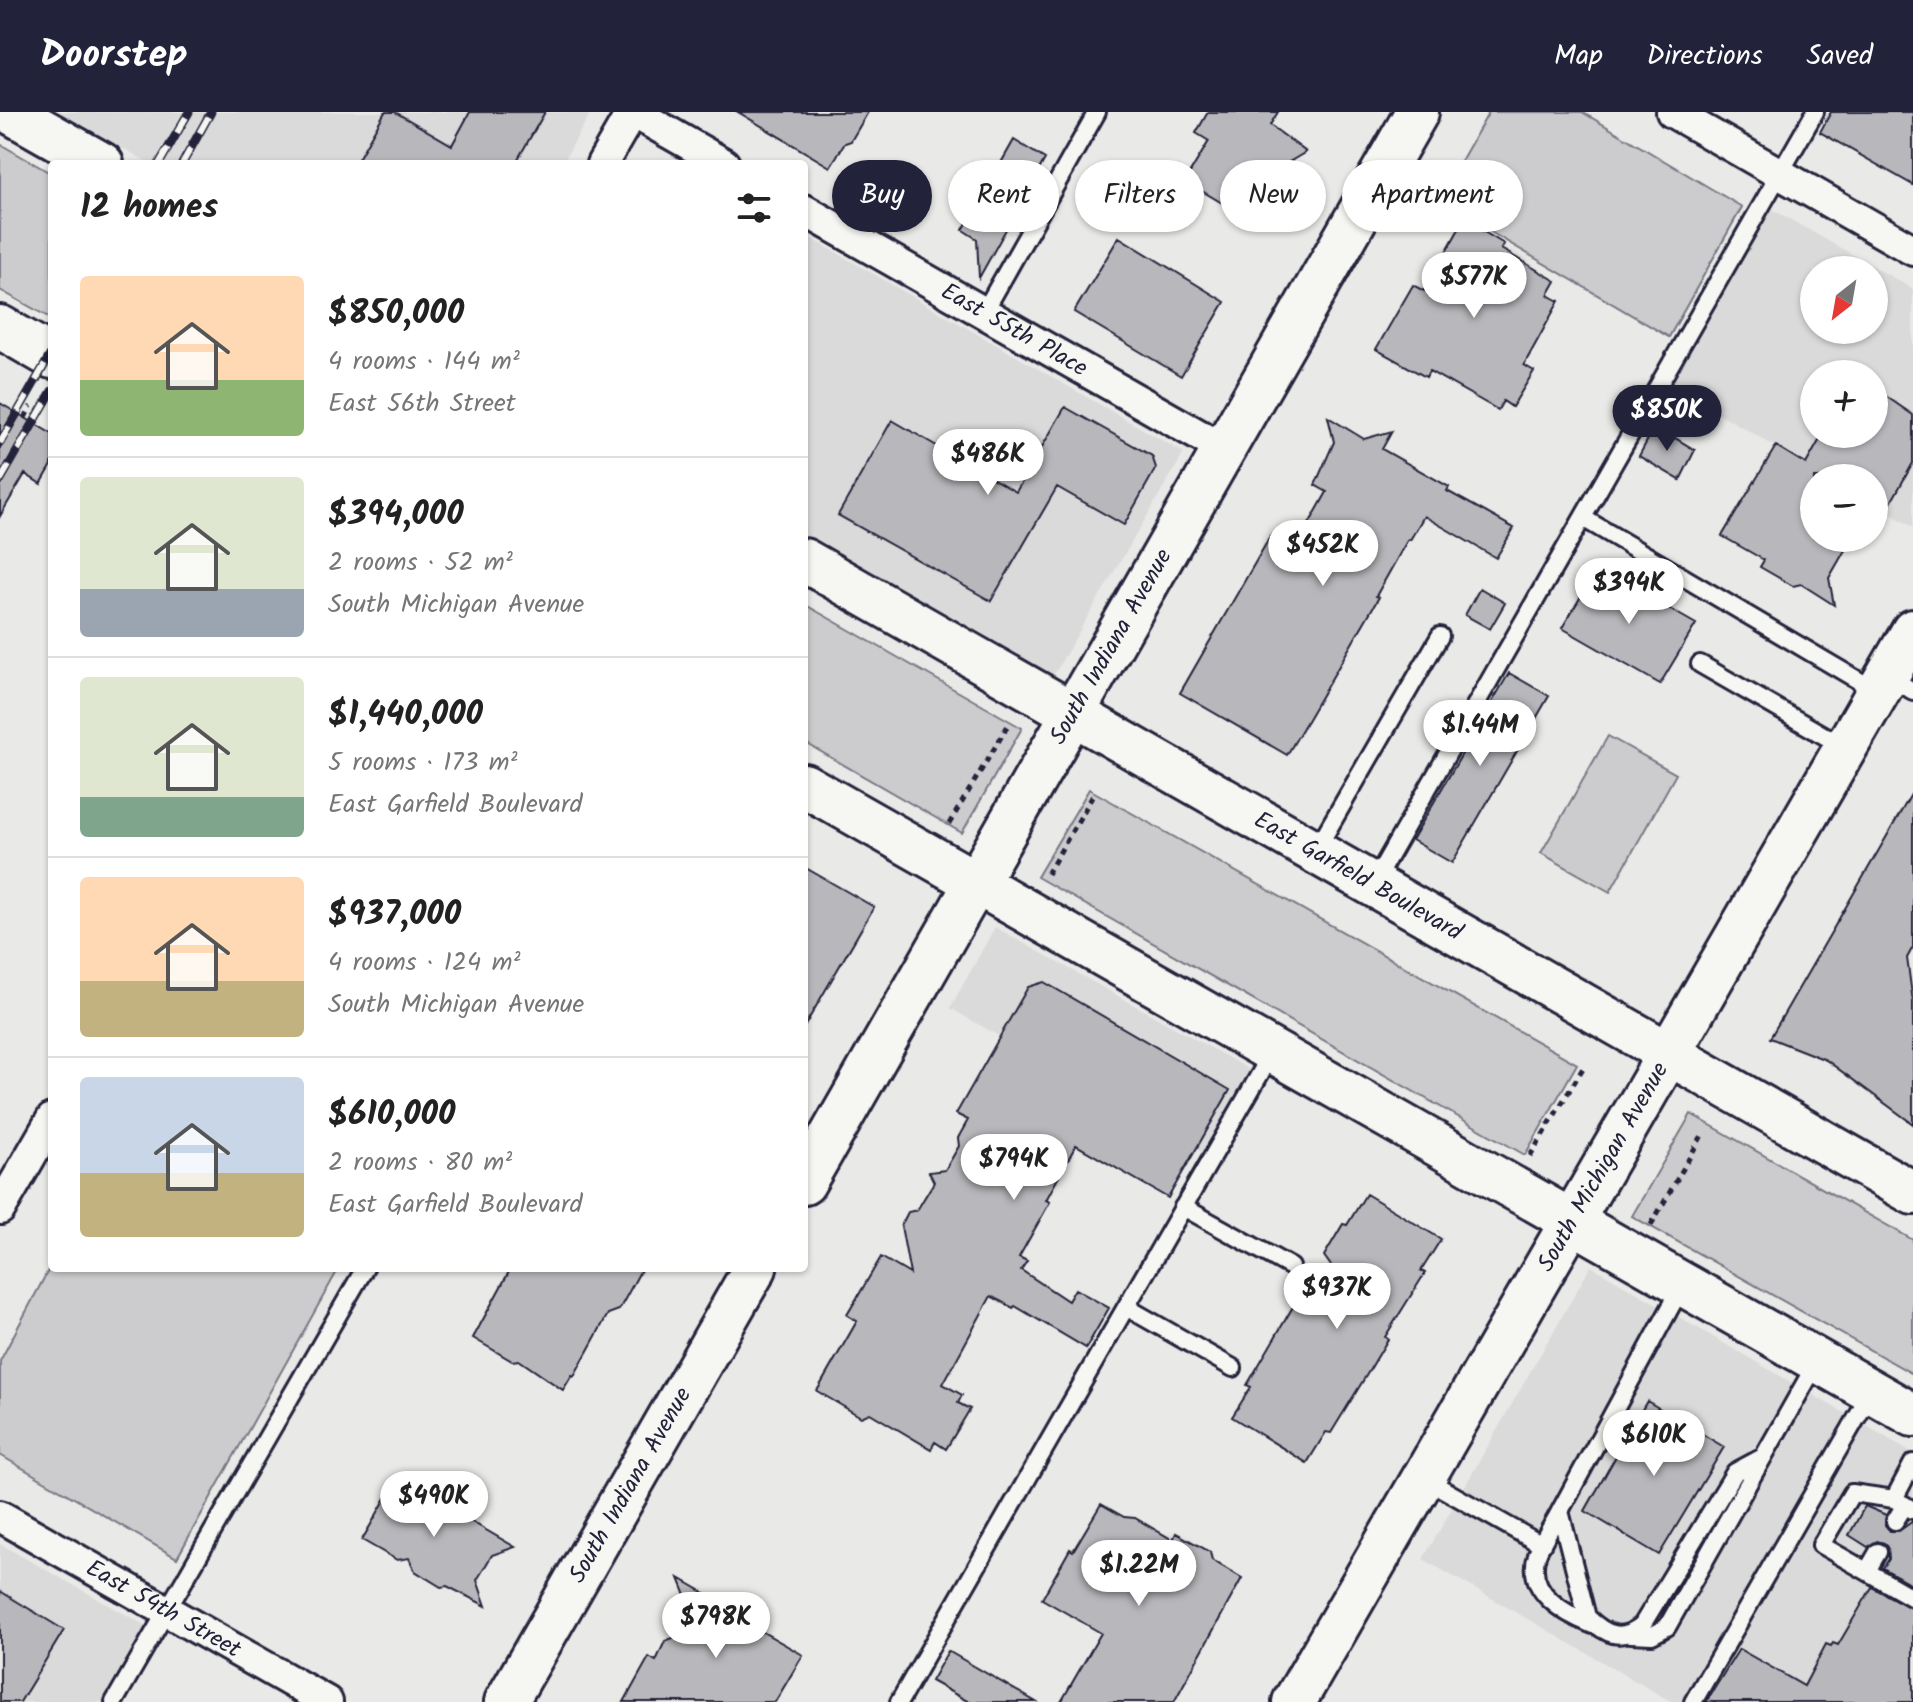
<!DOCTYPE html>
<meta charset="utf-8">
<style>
:root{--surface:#fff;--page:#f2f2f2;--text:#222;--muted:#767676;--line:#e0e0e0;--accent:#22223b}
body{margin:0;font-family:Kalam,sans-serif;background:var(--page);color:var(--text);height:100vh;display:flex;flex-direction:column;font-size:30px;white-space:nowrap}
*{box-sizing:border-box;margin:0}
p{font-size:26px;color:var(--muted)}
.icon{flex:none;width:44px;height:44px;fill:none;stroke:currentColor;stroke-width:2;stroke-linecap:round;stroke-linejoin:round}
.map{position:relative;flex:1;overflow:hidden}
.sheet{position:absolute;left:48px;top:48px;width:760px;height:1112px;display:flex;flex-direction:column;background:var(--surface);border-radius:8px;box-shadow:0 2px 6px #0004}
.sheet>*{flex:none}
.banner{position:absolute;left:832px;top:48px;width:760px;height:72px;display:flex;gap:16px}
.needle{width:52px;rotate:211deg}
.tools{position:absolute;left:1800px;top:144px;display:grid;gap:16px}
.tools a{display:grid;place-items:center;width:88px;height:88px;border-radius:50%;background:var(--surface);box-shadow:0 2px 6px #0004;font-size:40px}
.price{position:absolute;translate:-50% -68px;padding:0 18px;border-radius:28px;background:#fff;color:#222;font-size:26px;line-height:52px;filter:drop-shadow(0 2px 4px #0008)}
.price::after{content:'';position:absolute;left:50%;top:48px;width:24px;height:18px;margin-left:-12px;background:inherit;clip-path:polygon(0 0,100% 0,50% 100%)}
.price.current{background:var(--accent);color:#fff}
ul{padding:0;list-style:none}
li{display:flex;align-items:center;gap:24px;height:200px;padding:0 32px}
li+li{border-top:2px solid var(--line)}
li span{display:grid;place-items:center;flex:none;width:224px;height:160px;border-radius:8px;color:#555}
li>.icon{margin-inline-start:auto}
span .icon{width:96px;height:96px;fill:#fffc;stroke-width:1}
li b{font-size:34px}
h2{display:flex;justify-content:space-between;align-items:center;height:96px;padding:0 32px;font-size:34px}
.pill{padding:0 28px;border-radius:36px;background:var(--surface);box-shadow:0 2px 6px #0004;font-size:28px;line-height:72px}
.pill.current{background:var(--accent);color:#fff}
header{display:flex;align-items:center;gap:48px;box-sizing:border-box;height:112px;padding:0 40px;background:var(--accent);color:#fff}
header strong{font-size:38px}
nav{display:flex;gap:44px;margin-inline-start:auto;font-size:28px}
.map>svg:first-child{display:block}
.built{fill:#dadada;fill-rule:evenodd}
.green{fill:#ccccce;stroke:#777784;stroke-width:2}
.building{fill:#b8b8bc;stroke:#22223b;stroke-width:2}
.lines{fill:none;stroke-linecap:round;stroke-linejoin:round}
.lane-casing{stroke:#22223b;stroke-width:22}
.street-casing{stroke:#22223b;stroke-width:36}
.secondary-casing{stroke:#22223b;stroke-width:48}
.path{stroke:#22223b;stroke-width:5;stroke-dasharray:6 6;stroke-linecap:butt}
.lane{stroke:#f6f6f2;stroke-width:16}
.street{stroke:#f6f6f2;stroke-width:30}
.secondary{stroke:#f6f6f2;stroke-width:42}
.rail-casing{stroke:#22223b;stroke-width:9}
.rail{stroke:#f6f6f2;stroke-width:6;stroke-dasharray:18;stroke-linecap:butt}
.labels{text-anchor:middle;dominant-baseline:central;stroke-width:6;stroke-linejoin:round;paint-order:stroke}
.street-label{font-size:24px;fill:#22223b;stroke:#f6f6f2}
</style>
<header>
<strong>Doorstep</strong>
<nav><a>Map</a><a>Directions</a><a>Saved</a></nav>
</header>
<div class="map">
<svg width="1913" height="1590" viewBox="0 0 1913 1590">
<rect width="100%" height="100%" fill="#e9e9e7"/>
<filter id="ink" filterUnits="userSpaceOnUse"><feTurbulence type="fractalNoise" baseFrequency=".0125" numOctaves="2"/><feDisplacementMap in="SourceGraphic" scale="16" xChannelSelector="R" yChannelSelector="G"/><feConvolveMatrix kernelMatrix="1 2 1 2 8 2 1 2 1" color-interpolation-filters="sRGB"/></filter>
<g filter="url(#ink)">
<path class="built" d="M60,0H591L562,52H151Z
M1763,92L1913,177V415L1874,392V366H1829L1662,268ZM1814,158H1874V218H1814ZM1814,262H1874V322H1814Z
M804,122L1184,341L1053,564L804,422Z
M995,815L1259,963L1212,1046L950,896Z
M1591,1154L1913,1341V1590H1672L1423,1447Z
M0,1432L155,1519L114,1590H0Z"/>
<path class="green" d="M1489,0H1582L1742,95L1669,225L1438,89Z
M0,32L52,62V207L0,178Z
M804,492L1022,616L962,721L804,630Z
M1608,624L1676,662L1610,780L1541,741Z
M1089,677L1577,952L1525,1043L1037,765Z
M1691,1002L1913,1128V1262L1632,1104Z
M52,1151V1156H339L177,1446L0,1343V1249Z"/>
<path class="building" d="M385,0H395L452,33L470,0H545L515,52H355Z
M738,0H868L851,29L845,31L830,55Z
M1208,0H1278L1270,13L1306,40L1257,69L1264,73L1246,105L1185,69L1209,29L1196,21Z
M1831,0H1913V73L1820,20Z
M1014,28L1045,47L979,166L977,127L963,118Z
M1464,108L1504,132L1501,137L1556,169L1548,183L1559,189L1524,253L1534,259L1512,295L1503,289L1498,298L1429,259L1426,265L1376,237L1413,173L1424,179Z
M1119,125L1225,190L1181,264L1074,200Z
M1874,276L1913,303V351L1874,421V366H1814V426H1852L1829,466L1834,493L1801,472L1793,474L1760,455L1764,448L1722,424L1776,334L1806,352L1823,322H1874Z
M0,291L52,322V353L41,372L25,362L0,404Z
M1065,295L1152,344L1156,356L1124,413L1057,375L991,489L838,403L892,308L1016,380Z
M1328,305L1364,327L1392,319L1382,337L1449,375L1447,379L1514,416L1496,446L1424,404L1410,428L1408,427L1376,484L1379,485L1287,643L1180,581L1271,423L1295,437L1327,380L1315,373L1334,330Z
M1655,314L1695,338L1680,368L1639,344Z
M1598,456L1696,512L1660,572L1562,516Z
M1480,476L1505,491L1490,517L1465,503Z
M1509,561L1549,584L1452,751L1412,728Z
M1913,679V835L1907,846L1913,890V1012L1826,948L1770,926Z
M804,755L874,795L804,915Z
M1044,870L1230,978L1168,1086L1076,1033L1046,1088L1050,1090L1019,1145L1027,1149L1021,1158L1068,1189L1075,1177L1109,1196L1086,1236L1015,1194L1013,1196L991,1184L943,1272L962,1283L958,1291L970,1297L946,1337L935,1330L931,1337L870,1301L861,1305L817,1279L857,1209L847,1203L881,1145L910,1162L901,1114L908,1100L917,1098L934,1070L929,1060L945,1058L959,1034L958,1026L968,1008L956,1002L1028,875Z
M1366,1082L1441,1127L1421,1159L1425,1161L1385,1225L1388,1227L1369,1259L1331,1321L1326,1320L1307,1351L1232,1305L1251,1275L1247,1273L1304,1176L1356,1189L1324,1144L1343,1112L1347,1113Z
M511,1156H642L619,1198L608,1202L574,1264L572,1263L563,1278L519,1248L512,1249L473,1226Z
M1647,1289L1724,1335L1659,1443L1585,1399Z
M398,1365L421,1378L424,1376L458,1397L462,1404L515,1435L492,1443L477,1468L486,1494L447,1474L441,1475L415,1459L409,1446L397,1448L362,1428Z
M1101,1392L1124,1405L1135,1406L1173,1428L1176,1421L1210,1440L1212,1448L1242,1466L1174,1590H1061L1101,1521L1042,1487L1070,1437L1073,1439Z
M1865,1394L1886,1403L1885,1413L1890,1419H1899L1913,1409V1473L1883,1456L1889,1447L1888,1435L1884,1431L1877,1429L1868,1435L1849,1423Z
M679,1466L743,1503L740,1507L803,1543L775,1590H624L649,1545L656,1549L665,1529L673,1526L691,1496Z
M1872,1475L1913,1497V1590H1706L1739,1537L1804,1574L1826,1532L1831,1534L1833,1531L1838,1533Z
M0,1479L64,1518L20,1590H0Z
M948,1539L1036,1590H969L931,1569Z"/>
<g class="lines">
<defs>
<path id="lane" d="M984,200L1097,0
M1583,406L1878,580
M1700,552L1844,635
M1888,565L1913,579
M1316,738L1440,524
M1373,772L1815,0
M1183,1095L1291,1155
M1682,1174L1560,1399L1587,1505C1606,1523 1621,1530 1642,1513L1735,1360L1761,1346
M1126,1195L1233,1256
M1913,1351L1894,1387L1913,1398
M1425,1367L1542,1433
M1894,1387L1852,1381L1821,1433L1913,1486
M1560,1399C1553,1413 1542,1428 1537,1443C1525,1480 1565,1502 1593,1513
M1895,1409L1905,1393
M1867,1459L1878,1440
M1631,1522L1652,1523L1667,1515L1817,1250
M114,1590L365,1156
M899,1590L1272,941
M1693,1590L1871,1281"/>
<g id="street">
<path d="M633,0L724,52"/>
<path d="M1672,0L1913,138"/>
<path d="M602,52L632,0"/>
<path id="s1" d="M804,98L1223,337"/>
<path d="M0,1097L52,1007"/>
<path id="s2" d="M0,1404L327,1590"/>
</g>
<g id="secondary">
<path d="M10,0L102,52"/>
<path d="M0,215L52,245"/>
<path id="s3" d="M804,448L1913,1081"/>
<path d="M804,673L1913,1303"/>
<path id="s4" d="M804,1071L1417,0"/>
<path id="s5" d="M506,1590L755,1156"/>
<path id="s6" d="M1294,1590L1913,519"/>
</g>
</defs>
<use href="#lane" class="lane-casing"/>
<use href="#street" class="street-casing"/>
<use href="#secondary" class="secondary-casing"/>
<path class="path" d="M25,306L31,294
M949,712L1010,610
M1047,762L1095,680
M1530,1044L1583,956
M1651,1113L1704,1020"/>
<use href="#lane" class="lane"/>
<use href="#street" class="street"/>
<use href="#secondary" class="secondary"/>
<defs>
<path id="rail" d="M159,52L189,0
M182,52L211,0
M0,331L52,240
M0,369L52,279"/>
</defs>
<use href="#rail" class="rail-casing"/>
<use href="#rail" class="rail"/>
</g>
</g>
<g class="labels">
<g class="street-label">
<text stroke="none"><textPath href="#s1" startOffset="242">East 55th Place</textPath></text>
<text stroke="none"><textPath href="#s4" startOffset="618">South Indiana Avenue</textPath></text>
<text stroke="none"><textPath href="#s3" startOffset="638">East Garfield Boulevard</textPath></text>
<text stroke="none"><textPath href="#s6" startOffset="618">South Michigan Avenue</textPath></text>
<text stroke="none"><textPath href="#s5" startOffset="250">South Indiana Avenue</textPath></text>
<text stroke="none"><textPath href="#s2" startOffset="188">East 54th Street</textPath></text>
</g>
</g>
</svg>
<div class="tools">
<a><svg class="needle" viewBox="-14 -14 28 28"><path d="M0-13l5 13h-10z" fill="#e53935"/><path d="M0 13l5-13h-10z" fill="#767676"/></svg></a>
<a>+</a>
<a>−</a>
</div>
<b class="price" style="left:1474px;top:208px">$577K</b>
<b class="price current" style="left:1667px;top:341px">$850K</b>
<b class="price" style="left:988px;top:385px">$486K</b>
<b class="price" style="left:1323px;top:476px">$452K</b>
<b class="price" style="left:1629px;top:514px">$394K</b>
<b class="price" style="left:1480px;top:656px">$1.44M</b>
<b class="price" style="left:1014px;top:1090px">$794K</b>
<b class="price" style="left:1337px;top:1219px">$937K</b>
<b class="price" style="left:1654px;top:1366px">$610K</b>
<b class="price" style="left:434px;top:1427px">$490K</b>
<b class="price" style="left:1139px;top:1496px">$1.22M</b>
<b class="price" style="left:716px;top:1548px">$798K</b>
<div class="banner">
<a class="pill current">Buy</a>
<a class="pill">Rent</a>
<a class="pill">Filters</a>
<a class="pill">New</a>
<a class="pill">Apartment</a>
</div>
<section class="sheet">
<h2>12 homes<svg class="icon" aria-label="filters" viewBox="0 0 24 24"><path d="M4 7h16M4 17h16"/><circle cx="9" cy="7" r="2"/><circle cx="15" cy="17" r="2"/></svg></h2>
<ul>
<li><span style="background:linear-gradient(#ffd9b3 65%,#8fb573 0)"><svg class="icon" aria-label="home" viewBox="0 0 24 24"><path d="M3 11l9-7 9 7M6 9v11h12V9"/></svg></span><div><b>$850,000</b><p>4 rooms · 144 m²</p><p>East 56th Street</p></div></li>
<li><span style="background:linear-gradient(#dfe7d0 70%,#9aa5b1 0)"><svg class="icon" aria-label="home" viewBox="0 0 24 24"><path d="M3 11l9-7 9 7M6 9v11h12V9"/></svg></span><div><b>$394,000</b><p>2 rooms · 52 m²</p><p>South Michigan Avenue</p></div></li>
<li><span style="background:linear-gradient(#dfe7d0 75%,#7fa58c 0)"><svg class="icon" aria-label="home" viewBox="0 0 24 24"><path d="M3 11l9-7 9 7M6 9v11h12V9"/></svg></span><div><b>$1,440,000</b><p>5 rooms · 173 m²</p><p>East Garfield Boulevard</p></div></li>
<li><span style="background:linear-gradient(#ffd9b3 65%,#c2b280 0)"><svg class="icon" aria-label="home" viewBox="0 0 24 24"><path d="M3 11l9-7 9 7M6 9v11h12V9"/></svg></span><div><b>$937,000</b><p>4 rooms · 124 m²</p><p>South Michigan Avenue</p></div></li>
<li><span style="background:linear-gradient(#c9d6e8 60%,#c2b280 0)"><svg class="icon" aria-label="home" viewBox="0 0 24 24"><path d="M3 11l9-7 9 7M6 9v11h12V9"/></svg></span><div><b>$610,000</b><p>2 rooms · 80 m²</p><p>East Garfield Boulevard</p></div></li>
</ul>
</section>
</div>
